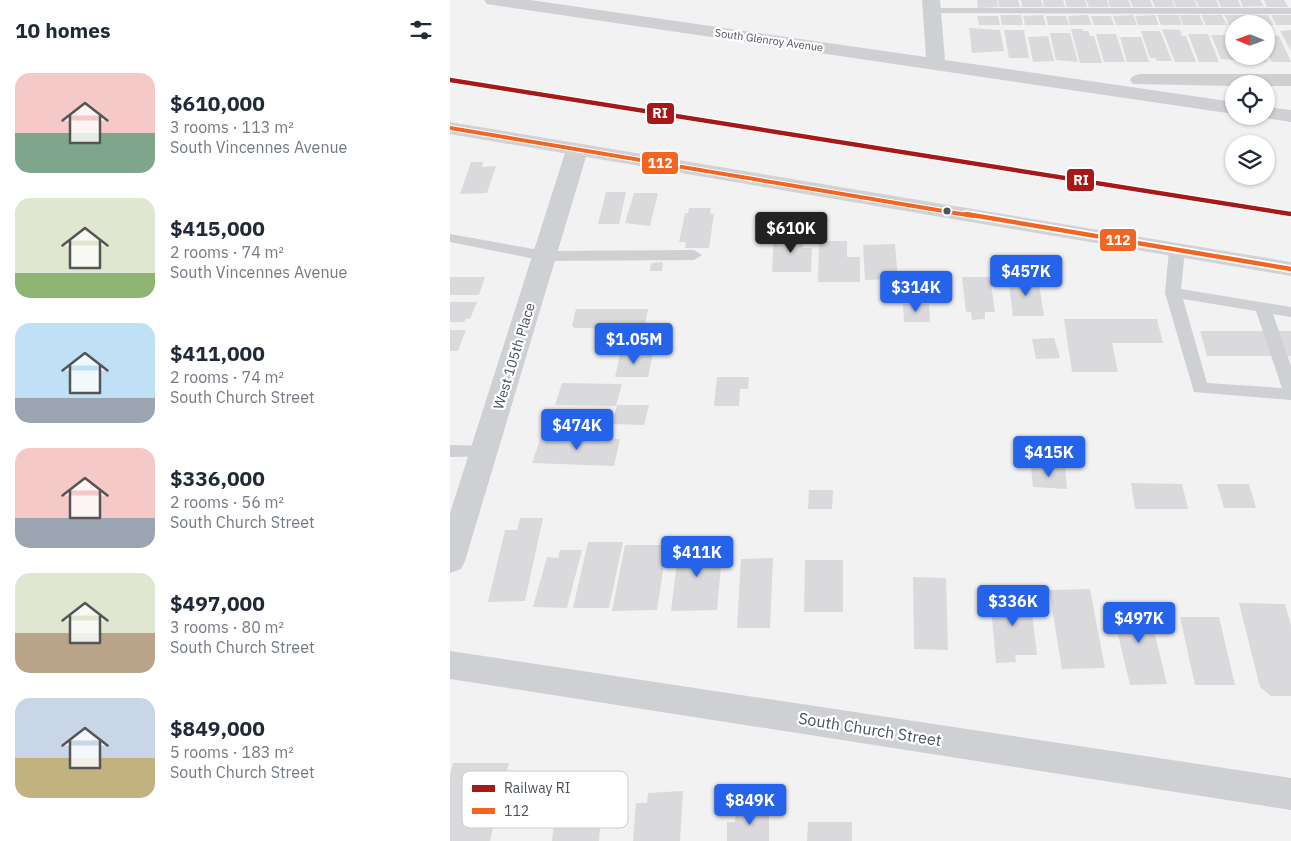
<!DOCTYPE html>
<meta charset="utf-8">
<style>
:root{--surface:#fff;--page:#f2f2f3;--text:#1f2937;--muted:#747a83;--accent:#2563eb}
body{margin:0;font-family:"IBM Plex Sans",sans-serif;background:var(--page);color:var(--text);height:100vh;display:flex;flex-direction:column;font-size:19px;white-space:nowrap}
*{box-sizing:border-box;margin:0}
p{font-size:16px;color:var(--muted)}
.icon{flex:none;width:28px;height:28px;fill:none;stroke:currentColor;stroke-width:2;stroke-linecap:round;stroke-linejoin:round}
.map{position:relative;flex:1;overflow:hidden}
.details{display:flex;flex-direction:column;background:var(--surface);width:450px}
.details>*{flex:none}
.needle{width:32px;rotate:271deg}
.controls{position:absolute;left:775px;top:15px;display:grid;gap:10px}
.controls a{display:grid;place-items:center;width:50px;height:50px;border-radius:50%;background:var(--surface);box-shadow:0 1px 4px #0004;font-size:25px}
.price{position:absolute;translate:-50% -42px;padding:0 11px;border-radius:5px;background:var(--accent);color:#fff;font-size:16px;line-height:32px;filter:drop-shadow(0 1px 2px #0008)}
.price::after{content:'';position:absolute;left:50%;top:30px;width:15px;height:11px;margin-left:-8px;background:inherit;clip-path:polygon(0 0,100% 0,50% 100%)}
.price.selected{background:#222;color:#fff}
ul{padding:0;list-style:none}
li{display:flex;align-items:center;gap:15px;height:125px;padding:0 15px}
li span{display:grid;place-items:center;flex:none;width:140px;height:100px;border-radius:15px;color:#555}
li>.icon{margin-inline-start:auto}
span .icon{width:60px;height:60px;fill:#fffc;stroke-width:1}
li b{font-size:21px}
h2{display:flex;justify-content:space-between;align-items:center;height:60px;padding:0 15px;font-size:21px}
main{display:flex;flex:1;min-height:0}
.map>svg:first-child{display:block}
.building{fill:#dadadc}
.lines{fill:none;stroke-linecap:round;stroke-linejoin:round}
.service{fill:#ced0d3;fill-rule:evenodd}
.minor{fill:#ced0d3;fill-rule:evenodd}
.secondary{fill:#d0d2d4;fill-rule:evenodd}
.bus-1-far1-casing{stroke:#fff;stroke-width:6}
.bus-1-casing{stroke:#fff;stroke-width:8}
.bus-1-far1{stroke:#f26522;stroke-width:4}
.bus-1{stroke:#f26522;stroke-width:4.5}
.rail-1-casing{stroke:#fff;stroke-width:7}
.rail-1{stroke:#a81818;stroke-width:4.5}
.bus-dot{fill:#4a515e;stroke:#fff;stroke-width:2}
.labels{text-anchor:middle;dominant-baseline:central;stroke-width:4.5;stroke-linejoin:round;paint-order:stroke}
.far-street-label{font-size:11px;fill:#4a515e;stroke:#fff}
.street-label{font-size:14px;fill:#4a515e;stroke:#fff}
.near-street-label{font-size:16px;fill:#4a515e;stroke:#fff}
.key{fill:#fff;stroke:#c9cbcf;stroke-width:1}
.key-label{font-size:14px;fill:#4a515e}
.line-badge{stroke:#fff;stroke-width:2}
.badge-label{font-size:14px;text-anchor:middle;font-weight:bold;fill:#fff}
</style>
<main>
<section class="details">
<h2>10 homes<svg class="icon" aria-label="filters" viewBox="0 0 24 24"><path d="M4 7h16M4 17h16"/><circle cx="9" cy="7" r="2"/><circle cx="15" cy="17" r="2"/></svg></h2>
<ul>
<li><span style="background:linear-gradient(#f6c9c9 60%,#7fa58c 0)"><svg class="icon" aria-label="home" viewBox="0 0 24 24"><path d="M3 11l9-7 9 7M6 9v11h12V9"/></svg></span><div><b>$610,000</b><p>3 rooms · 113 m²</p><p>South Vincennes Avenue</p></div></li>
<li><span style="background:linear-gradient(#dfe7d0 75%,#8fb573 0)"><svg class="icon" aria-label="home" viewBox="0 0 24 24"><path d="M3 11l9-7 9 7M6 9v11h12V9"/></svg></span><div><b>$415,000</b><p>2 rooms · 74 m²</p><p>South Vincennes Avenue</p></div></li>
<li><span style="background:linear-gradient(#bfe0f5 75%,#9aa5b1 0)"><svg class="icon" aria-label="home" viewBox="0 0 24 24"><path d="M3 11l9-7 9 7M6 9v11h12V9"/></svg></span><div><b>$411,000</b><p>2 rooms · 74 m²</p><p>South Church Street</p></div></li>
<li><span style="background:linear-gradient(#f6c9c9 70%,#9aa5b1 0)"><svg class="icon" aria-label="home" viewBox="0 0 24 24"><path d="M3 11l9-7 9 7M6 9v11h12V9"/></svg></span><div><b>$336,000</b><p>2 rooms · 56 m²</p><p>South Church Street</p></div></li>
<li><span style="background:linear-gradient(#dfe7d0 60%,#b9a48a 0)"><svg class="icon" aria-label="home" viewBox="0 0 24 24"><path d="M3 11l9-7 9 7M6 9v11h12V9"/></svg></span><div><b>$497,000</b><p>3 rooms · 80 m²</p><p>South Church Street</p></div></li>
<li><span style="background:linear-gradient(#c9d6e8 60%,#c2b280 0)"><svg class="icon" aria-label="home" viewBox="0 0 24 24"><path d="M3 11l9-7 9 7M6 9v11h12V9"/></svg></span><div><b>$849,000</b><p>5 rooms · 183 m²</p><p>South Church Street</p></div></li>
</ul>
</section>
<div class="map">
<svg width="841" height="841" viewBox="0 0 841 841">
<rect width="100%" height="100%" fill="#f2f2f2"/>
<path class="building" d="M527,0H547L548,7L528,8Z
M548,0H568L570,7H549Z
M571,0H591L593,7H572Z
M593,0H613L615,7H594Z
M615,0H635L637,7H617Z
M636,0H657L659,7H639Z
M658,0H678L681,7H660Z
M680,0H700L703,7H683Z
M702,0H722L725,7H705Z
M723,0H744L747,7H726Z
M745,0H766L769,7H749Z
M768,0H788L791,7H771Z
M790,0H810L814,6L793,7Z
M814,0H834L838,7H817Z
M550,15H571L573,25H552Z
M593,15L596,25H575L573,16Z
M638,15L642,25H620L618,16Z
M683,15L687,25H666L663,16Z
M705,15L709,25H688L685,16Z
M707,15H728L732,25H711Z
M729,15H749L754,25H733Z
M751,15H772L777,25H756Z
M774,15H794L799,24L779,25Z
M798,15H818L824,25L802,24Z
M821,15H841V25H826Z
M527,16H548L550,25H529Z
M596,16H616L619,25H598Z
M641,16H661L664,25H644Z
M519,28L550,30L554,51L522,53Z
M621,29H632L633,31H638L640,36H644L652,63H630Z
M712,29L730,30L732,36H736L746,62H725Z
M554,30H574L579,58H559Z
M816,30H822L825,36H829L841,62H822L816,50Z
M841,30V51L830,31Z
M691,31H710L722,61H707L705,58H700Z
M600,33H620L628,62L606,60Z
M646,34H666L675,62H654Z
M738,34H758L769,62H749Z
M761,35H781L784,41V56H791L793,61L771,59Z
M598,36L604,61L583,62L578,37Z
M670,37H691L699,62H677Z
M794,56H814L817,62H797Z
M21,162H33L32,167L46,166L37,193L10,194Z
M156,192H176L169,224H148Z
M184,193H208L200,226L175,223Z
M239,208H261L260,214H264L259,248H235L236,242H229L235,213H238Z
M352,233L353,248H362L361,272H322L324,234Z
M369,241H397V257H410V282H368Z
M445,244L448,279L415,280L413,245Z
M213,262L212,271H200L201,263Z
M0,277H35L29,295H0Z
M512,277H540L545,312H535V319L522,320L521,312H516Z
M558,277H588L594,316H563Z
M0,302H27L20,319H16L14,322H0Z
M453,304H479L480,322H454Z
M126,309H198L194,328H125L122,326Z
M614,319H707L713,343H662L668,372H622Z
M0,330H16L8,351H0Z
M750,331H841V356H757Z
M604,338L610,358L586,359L582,339Z
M203,353L198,377H165L170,354Z
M267,377H299L298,389H290L289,406H264Z
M112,383L172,384L166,406L105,405Z
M167,405H199L194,425L162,424Z
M91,437L170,439L164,466L82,463Z
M581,467L615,468L617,489L583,487Z
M681,483L732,484L738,509H685Z
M767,484H799L806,508H774Z
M359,490H383L382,509H358Z
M70,518H93L75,601L38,602L55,530H67Z
M138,542H173L159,608H123Z
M175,545H217L207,610L162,611Z
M273,545L267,610L221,611L229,546Z
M110,550H132L117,608L83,607L97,557L108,558Z
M323,558L320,628H287L291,559Z
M355,560H393V612H354Z
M463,577L496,578L498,650L464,649Z
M640,589L655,668L612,669L599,590Z
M540,595H580L587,655H565L566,662L546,663Z
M697,603L717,684L680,685L661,605Z
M789,603L835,604L841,625V696H821L810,687Z
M730,617H769L785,685H745Z
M3,763H59L40,841H0V775Z
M154,771L149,841H102L109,775Z
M233,791L230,841H183L186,803H197L198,793Z
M319,808V841H277V822H285L286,810Z
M358,822H402V841H357Z"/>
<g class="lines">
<path class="service" d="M482,8H841V14L478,13V9Z
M0,234L95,251L244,250L252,255L244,260L95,261L0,242Z
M727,245L735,250L731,289L841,307V317L823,314L841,366V400L744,392L715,293L719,250ZM733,299L806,311L832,388L757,383Z
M0,445L40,446L43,451L40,456L0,457Z"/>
<path class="minor" d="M34,0H80L476,57L472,0H490L495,60L784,102V114L43,5L37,4Z
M690,74H841V86H816V84H784V86L683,84L680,80L683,76Z
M816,107L841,110V122L809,117L816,116Z
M127,144L135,145L138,150L15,561L11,569L0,573V513L116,150L119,145Z
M0,651L841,778V810L0,679Z"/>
<path class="secondary" d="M0,122L841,262V276L0,134Z"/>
<defs>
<path id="bus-1-far1" d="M0,128L523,216"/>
<path id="bus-1" d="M516,214L841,269"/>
</defs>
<use href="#bus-1-far1" class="bus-1-far1-casing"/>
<use href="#bus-1" class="bus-1-casing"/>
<use href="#bus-1-far1" class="bus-1-far1"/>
<use href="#bus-1" class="bus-1"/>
<defs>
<path id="rail-1" d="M0,80L841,214"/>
</defs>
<use href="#rail-1" class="rail-1-casing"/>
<use href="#rail-1" class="rail-1"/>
</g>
<circle class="bus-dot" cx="497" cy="211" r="4.5"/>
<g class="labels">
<g class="far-street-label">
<text transform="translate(319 40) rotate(8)">South Glenroy Avenue</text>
</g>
<g class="street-label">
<text transform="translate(64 356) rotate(-73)">West 105th Place</text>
</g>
<g class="near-street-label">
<text transform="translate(420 729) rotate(9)">South Church Street</text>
</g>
</g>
<rect x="12" y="771" width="166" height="57" rx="8" class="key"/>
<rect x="22" y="785" width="23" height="7" fill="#a81818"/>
<rect x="22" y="808" width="23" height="6" fill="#f26522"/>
<g class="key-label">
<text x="54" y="793">Railway RI</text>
<text x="54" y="816">112</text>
</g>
<g class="line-badge">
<rect x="196" y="102" width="29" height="23" rx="5" fill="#a81818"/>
<rect x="191" y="151" width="38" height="24" rx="5" fill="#f26522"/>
<rect x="616" y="168" width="29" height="24" rx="5" fill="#a81818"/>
<rect x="649" y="228" width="38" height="24" rx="5" fill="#f26522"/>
</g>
<g class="badge-label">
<text x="210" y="118">RI</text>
<text x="210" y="168">112</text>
<text x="631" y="185">RI</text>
<text x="668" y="245">112</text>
</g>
</svg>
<div class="controls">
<a><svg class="needle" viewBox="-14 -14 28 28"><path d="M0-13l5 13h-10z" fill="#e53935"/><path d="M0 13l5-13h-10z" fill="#747a83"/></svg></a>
<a><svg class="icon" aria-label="locate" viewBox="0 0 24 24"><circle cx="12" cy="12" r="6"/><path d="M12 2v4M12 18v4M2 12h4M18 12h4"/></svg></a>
<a><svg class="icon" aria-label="layers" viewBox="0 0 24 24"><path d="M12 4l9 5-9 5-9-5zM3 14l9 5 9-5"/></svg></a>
</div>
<b class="price selected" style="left:341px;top:254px">$610K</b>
<b class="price" style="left:576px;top:297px">$457K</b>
<b class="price" style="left:466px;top:313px">$314K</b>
<b class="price" style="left:184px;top:365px">$1.05M</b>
<b class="price" style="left:127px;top:451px">$474K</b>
<b class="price" style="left:599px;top:478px">$415K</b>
<b class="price" style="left:247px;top:578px">$411K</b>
<b class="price" style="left:563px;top:627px">$336K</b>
<b class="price" style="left:689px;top:644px">$497K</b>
<b class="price" style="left:300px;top:826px">$849K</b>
</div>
</main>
